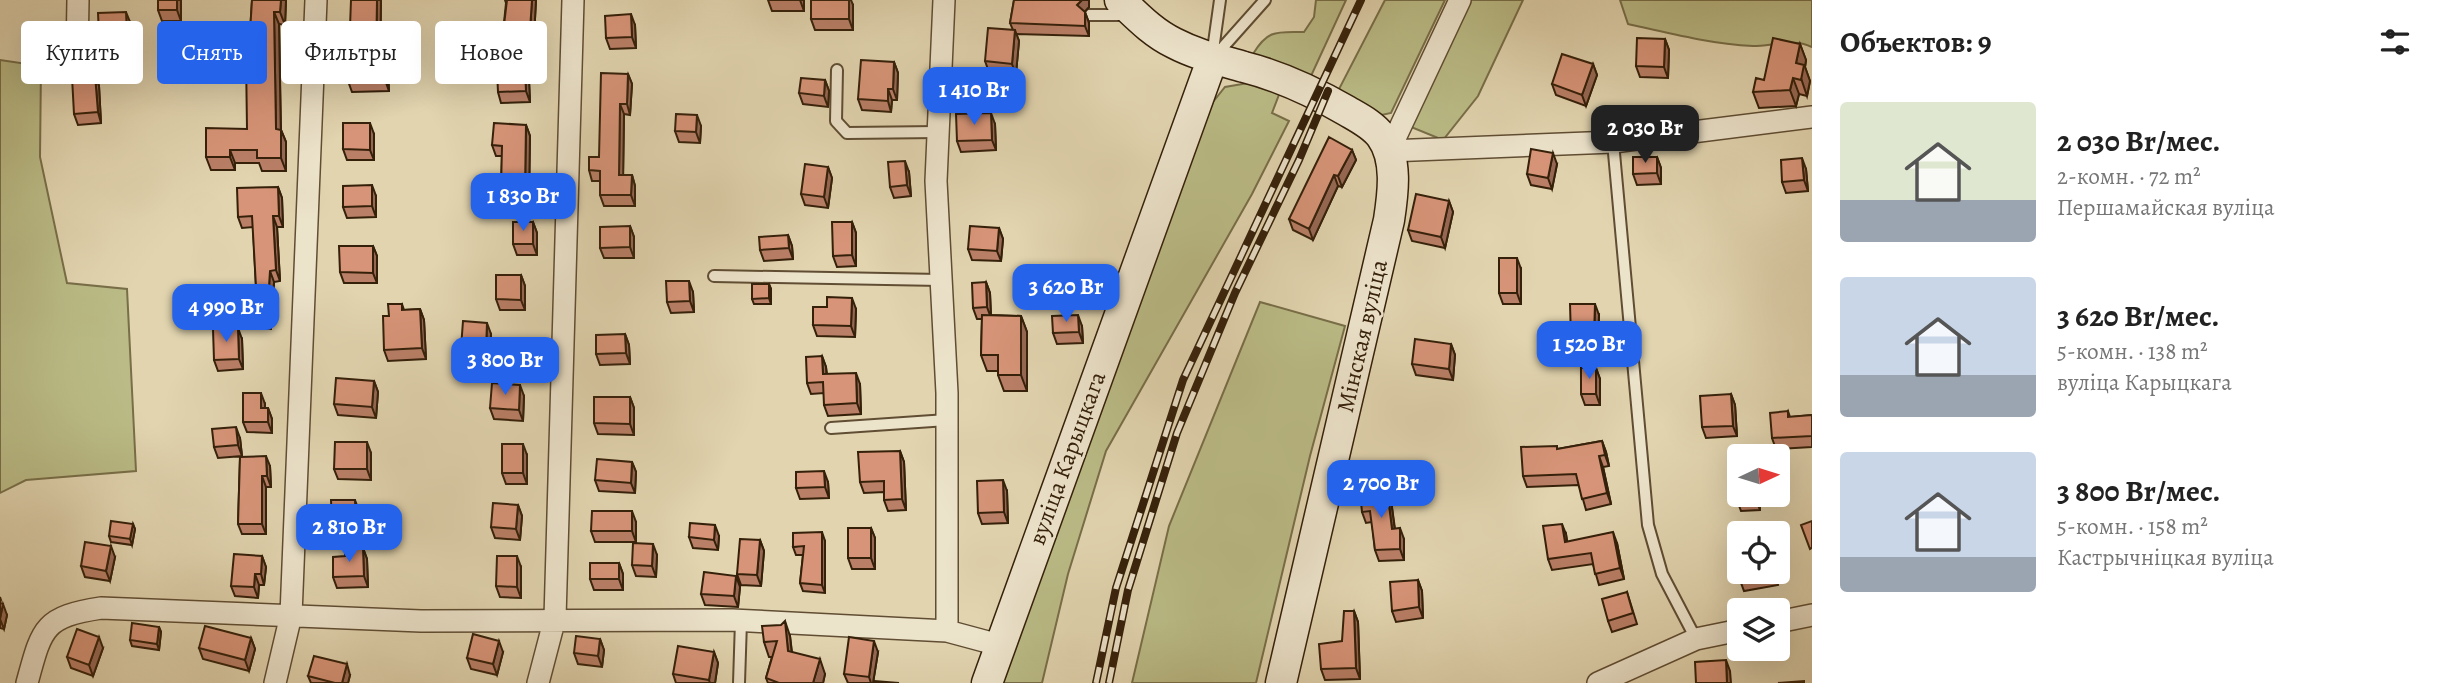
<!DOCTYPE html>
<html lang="ru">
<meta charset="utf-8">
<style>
:root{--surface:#fff;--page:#f2f2f2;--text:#222;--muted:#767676;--accent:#2563eb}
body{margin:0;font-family:Alegreya,serif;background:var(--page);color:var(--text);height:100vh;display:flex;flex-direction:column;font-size:26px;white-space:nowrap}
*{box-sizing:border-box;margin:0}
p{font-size:23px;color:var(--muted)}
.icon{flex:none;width:38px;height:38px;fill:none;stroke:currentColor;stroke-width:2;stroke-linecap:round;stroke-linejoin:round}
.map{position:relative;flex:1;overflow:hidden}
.sheet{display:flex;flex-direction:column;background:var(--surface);width:630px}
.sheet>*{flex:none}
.guide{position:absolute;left:21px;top:21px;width:665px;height:63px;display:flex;gap:14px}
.needle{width:46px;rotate:86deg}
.buttons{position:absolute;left:1727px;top:444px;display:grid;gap:14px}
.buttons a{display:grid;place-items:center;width:63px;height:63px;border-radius:7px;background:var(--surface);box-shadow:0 7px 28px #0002;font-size:35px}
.price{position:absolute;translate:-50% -60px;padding:0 16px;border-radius:14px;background:var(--accent);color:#fff;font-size:23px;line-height:46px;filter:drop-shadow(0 2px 4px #0008)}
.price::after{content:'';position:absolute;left:50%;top:42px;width:21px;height:16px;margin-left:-10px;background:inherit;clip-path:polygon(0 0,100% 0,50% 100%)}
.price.selected{background:#222;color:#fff}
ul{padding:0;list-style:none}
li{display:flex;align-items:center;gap:21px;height:175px;padding:0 28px}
li span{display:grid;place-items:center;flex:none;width:196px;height:140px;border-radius:7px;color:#555}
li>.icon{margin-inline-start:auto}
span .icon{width:84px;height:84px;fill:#fffc;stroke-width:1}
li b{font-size:30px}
h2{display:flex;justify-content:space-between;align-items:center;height:84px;padding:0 28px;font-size:30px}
.tag{padding:0 24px;border-radius:7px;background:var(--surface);box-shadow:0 7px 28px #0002;font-size:24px;line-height:63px}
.tag.selected{background:var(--accent);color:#fff}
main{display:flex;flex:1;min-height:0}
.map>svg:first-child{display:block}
.green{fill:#babb86;stroke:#786e48;stroke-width:2}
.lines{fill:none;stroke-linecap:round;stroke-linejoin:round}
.lane-casing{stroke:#604d33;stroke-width:14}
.street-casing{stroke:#604d33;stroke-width:24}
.secondary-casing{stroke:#35200a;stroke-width:33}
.lane{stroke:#ece3cb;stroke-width:10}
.street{stroke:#ece3cb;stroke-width:21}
.secondary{stroke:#ece3cb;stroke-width:30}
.rail-casing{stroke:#35200a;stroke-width:8}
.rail{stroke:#ece3cb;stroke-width:5;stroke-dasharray:16;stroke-linecap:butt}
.wall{fill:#b97f67;stroke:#35200a;stroke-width:2}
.shaded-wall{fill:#966854;stroke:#35200a;stroke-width:2}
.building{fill:#d79478;stroke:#35200a;stroke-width:2}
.labels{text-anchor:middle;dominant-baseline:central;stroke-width:5;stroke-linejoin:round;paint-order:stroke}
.street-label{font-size:24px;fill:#35200a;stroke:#ece3cb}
</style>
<main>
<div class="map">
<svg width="1812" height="683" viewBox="0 0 1812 683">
<rect width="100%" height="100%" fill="#e1d4af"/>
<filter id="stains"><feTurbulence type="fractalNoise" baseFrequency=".00286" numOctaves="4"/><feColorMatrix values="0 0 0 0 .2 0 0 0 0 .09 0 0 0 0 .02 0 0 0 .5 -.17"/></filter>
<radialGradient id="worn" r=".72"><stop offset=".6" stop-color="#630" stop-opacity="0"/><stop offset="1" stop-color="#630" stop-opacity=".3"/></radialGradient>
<path class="green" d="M1316,0H1346L1311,76H1304L1253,54C1268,29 1277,32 1304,32L1314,17Z
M1385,0H1445L1391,113L1377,116L1341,97L1339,89Z
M1470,0H1523L1478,96L1443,140L1411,127Z
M1620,0H1812V47C1794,38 1772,46 1753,46C1711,44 1668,33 1628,24Z
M0,60L41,66L40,157L67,283L127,289L136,471L26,480L0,493Z
M1254,82L1280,92L1272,113L1289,121L1252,194L1106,451L1068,574L1042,683H1003L1198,138L1213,102L1225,87Z
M1260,302L1345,326L1310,456L1256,683H1132L1169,526Z"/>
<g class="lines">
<defs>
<path id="lane" d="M1089,15H1126
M1216,55L1265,0
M1212,57L1220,0
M837,70L836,121L847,133L938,132
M1613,142L1648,525L1662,574L1696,639
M714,276L941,280
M831,428L947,420
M739,683L741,621"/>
<path id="street" d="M944,0L936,181L947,393V631L999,645
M1460,0L1389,151L1613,142L1812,117
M77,55L78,0
M1778,622L1812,615
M27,683C42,628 43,617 101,608L421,621L732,620L947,631
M275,683L291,615L316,0
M538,683L555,618L573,0
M1598,683L1696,639L1740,630"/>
<path id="secondary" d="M1120,0C1137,16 1153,33 1174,43C1197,55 1220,60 1244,67C1280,76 1316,93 1347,111C1359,118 1373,125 1381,136C1398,159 1393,194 1389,220L1281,683
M987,683L1212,60"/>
</defs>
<use href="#lane" class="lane-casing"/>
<use href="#street" class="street-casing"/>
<use href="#secondary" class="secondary-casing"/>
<use href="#lane" class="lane"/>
<use href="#street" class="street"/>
<use href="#secondary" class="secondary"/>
<defs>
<path id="rail" d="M1096,683L1116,588L1183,380L1361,0
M1109,683L1128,590L1177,433L1235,293L1299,160L1328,91"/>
</defs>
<use href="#rail" class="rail-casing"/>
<use href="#rail" class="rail"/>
</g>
<path class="wall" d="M158,0H181V21H162L158,10Z
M252,0H286L285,25L279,24L281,130L286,142V171H262L259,163H235V170H211L206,157L247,129V70H243L239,57L250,32Z
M381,0L380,62L388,72L389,91L352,92L348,81Z
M505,0H536L533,56L506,53L502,42L506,3Z
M768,0H804V11H772Z
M1014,0H1089V7L1085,12L1089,23V36L1016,34L1019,41L1016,74L989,72L985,61L1013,30L1010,23Z
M853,5V30H815L811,19Z
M130,22L131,45L103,46L99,35Z
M635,25L636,48L610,49L606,38Z
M1665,39L1669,50L1668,78L1640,77L1636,66Z
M1800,44L1806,60L1805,67L1810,81L1807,96L1799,94L1796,106L1759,108L1753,92Z
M894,62L898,73L897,100H892L891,112L862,110L858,99Z
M1593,64L1597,75L1586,106L1556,95L1552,84Z
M525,69L529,80L530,102L501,103L498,92Z
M628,74L632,84L630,115L624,114L623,175H632L635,186V206H604L600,195V181H592L589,170L599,157Z
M95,75L99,86L101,123L78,125L74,114Z
M825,80L829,91L828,107L803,104L799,93Z
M995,124L996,150L961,152L957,141Z
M526,125L530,136L529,200H505L501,189L502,156H496L492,145Z
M701,126L700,143L679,142L675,131Z
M374,134V160H347L343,149Z
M1352,150L1356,160L1342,187L1338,186L1313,240L1293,230L1289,219Z
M1657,157L1661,168V184L1637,185L1633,174Z
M1557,164L1552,189L1531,185L1527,174Z
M828,167L832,178L828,208L805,205L801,194Z
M1806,169L1808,191L1786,193L1782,182Z
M909,172L911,196L894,198L890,187Z
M278,187L282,198L283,227H277L280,281L274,282L271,329L245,327L241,317L256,287L253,227L242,228L238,217Z
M376,196V217L347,218L343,207Z
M1449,201L1453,212L1445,248L1412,241L1408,230Z
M533,222L537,233V255H517L513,244Z
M852,222L856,233V266L837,267L833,256Z
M630,226L634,237V258H604L600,248Z
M999,228L1003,239L1001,261L972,260L968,249Z
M788,235L792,246L793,259L764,261L760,250Z
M373,246L377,256V283H344L340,272Z
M1521,269V304H1503L1499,293Z
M521,275L525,286V310H500L496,299Z
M986,282L990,293L991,315L1021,316L1027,332V391H1004L998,375V371H987L981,355L982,319H977L973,308Z
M769,284L771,289V304H754L752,299Z
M693,292L694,312L671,313L667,302Z
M402,304L404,310L420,309L424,320L426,359L388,361L384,350L389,316Z
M856,309L855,337L817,336L813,325Z
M1599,315L1598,347L1575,349L1571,338Z
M1082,326L1083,343L1057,344L1053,333Z
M491,334L490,361L465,359L461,348Z
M625,334L629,345L630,364L600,365L596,354Z
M242,339L243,369L218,371L214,360Z
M1451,344L1455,355L1453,380L1416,375L1412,364Z
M822,356L826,367L827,374L860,384L861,414L828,416L824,405V393L811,394L807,383Z
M1596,368L1600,379V405H1585L1581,394Z
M374,381L378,392L376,418L338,415L334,404Z
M1731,394L1735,405L1737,436L1706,438L1702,427Z
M524,396L523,421L494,419L490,408Z
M630,397L634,408V435L598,434L594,423Z
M265,404V408H268L272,419V433L247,432L243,422Z
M1788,411L1790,417L1812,415V447L1776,449L1772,438Z
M240,438L242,456L218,458L214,447Z
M1602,441L1606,452L1609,466L1603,467L1611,504L1586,510L1579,485L1527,487L1523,476L1558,449Z
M900,451L904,462L906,510L888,511L884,500V492L864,493L860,482Z
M371,453V480L338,479L334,469Z
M527,455V484H506L502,473Z
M240,457L270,466L271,487H266V534H242L238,524Z
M632,462L636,472L635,493L599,491L595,480Z
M828,482L829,498L800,499L796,488Z
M1387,489L1391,500L1395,529L1404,539V560L1379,561L1375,550L1372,522L1366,523L1362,512Z
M1007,491L1008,523L982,524L978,513Z
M1740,495H1759L1760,510L1741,511L1737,500Z
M518,505L522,516L520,540L495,538L491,527Z
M359,511L360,532L336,533L332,522Z
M636,522V542H595L591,531Z
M133,524L135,529L132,545L111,542L109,536Z
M871,528L875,538V569H852L848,558Z
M1566,534L1567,542L1617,543L1624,579L1599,585L1593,564L1552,570L1548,559Z
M719,536L718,550L693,548L689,537Z
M760,540L764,551L761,586L741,585L737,574Z
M825,541V593L803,591L800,583L803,555H796L793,547Z
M363,548L367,559L368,587L337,588L333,577L345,556Z
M657,555L656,577L636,576L632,565Z
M262,556L266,567L264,585H259L258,598L235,596L231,586Z
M115,557L110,581L85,577L81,566Z
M619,563L623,574V590H594L590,579Z
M521,567V598L500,597L496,586Z
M1740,572H1776L1778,585L1744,591L1740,580Z
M736,576L740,587L738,607L705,605L701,594Z
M1418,580L1422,591L1423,618L1396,622L1392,611Z
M1627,592L1637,624L1612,632L1608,621Z
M0,597L1,600L0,603L7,615L4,629L0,628Z
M1354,611L1358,622L1360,679L1325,680L1321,669L1342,641Z
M159,627L161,632L159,650L132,646L130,640Z
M790,636L792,652L825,674L823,683H768L766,678L772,657H769L764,642Z
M251,638L255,649L249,671L203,659L199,648Z
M600,639L604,650L602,667L578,664L574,653Z
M103,648L93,676L71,668L67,657Z
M503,652L497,675L471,669L467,658Z
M714,652L718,663L715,683H676L673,674Z
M878,652L873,683H848L844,674Z
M350,675L348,683H311L308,676Z"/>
<path class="shaded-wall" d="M177,0H181V21L177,10Z
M281,0H286L285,25L280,12Z
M377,0H381L380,73L376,62Z
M532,0H536L533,56L529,45Z
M800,0H804V11Z
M849,0H851L853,5V30L849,19Z
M1082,0H1089V7L1081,16L1077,5Z
M126,12L130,22L131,45L127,34Z
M274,12L279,24L281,142L276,129Z
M1085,12L1089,23V36L1085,26Z
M631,14L635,25L636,48L632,37Z
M1015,30L1019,41L1016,74L1012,64Z
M1665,39L1669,50L1668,78L1664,67Z
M1800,44L1806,60L1805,67L1810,81L1807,96L1796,63Z
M384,61L388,72L389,91L385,80Z
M894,62L898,73L897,100L893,89Z
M1593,64L1597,75L1586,106L1582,95Z
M525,69L529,80L530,102L526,91Z
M628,74L632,84L630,115L627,104Z
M95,75L99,86L101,123L98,112Z
M1793,78L1799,94L1796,106L1790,90Z
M825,80L829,91L828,107L824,96Z
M888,89L892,100L891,112L888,101Z
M620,104L624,114L623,186L619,175Z
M991,113L995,124L996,150L992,140Z
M697,115L701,126L700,143L696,132Z
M370,123L374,134V160L370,150Z
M526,125L530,136L529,200L525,190Z
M281,130L286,142V171L281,158Z
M230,150L235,163V170L230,157Z
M1352,150L1356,160L1342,187L1338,176Z
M1553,153L1557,164L1552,189L1548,178Z
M1657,157L1661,168V184L1657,173Z
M1802,158L1806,169L1808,191L1804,180Z
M905,161L909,172L911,196L907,185Z
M828,167L832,178L828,208L824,197Z
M632,175L635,186V206L631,195Z
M1334,175L1338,186L1313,240L1309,229Z
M372,185L376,196V217L372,206Z
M278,187L282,198L283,227L279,216Z
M1449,201L1453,212L1445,248L1441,237Z
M273,216L277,227L280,281L276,270Z
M533,222L537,233V255L533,244Z
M852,222L856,233V266L852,255Z
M630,226L634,237V258L630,247Z
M999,228L1003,239L1001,261L997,251Z
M788,235L792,246L793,259L789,248Z
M373,246L377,256V283L373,273Z
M1517,258L1521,269V304L1517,293Z
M270,271L274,282L271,329L267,318Z
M521,275L525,286V310L521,300Z
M689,281L693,292L694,312L690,301Z
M986,282L990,293L991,318L987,307Z
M769,284L771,289V304L769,298Z
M852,298L856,309L855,337L851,326Z
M1595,304L1599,315L1598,347L1594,336Z
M420,309L424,320L426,359L422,348Z
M1078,315L1082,326L1083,343L1079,332Z
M1021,316L1027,332V391L1021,375Z
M487,323L491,334L490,361L486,350Z
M238,328L242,339L243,369L239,359Z
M625,334L629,345L630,364L626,353Z
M1451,344L1455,355L1453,380L1449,369Z
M822,356L826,367L827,385L823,374Z
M1596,368L1600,379V405L1596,394Z
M856,373L860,384L861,414L857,403Z
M374,381L378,392L376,418L372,407Z
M520,385L524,396L523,421L519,410Z
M261,393L265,404V419L261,408Z
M1731,394L1735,405L1737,436L1733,426Z
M630,397L634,408V435L630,424Z
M268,408L272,419V433L268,422Z
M236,427L240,438L242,456L238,445Z
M1602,441L1606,452L1609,466L1605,455Z
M367,442L371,453V480L367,469Z
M523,444L527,455V484L523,473Z
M900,451L904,462L906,510L902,499Z
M266,456L270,466L271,487L267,476Z
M1599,456L1603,467L1611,504L1607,493Z
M632,462L636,472L635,493L631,483Z
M824,471L828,482L829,498L825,487Z
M262,476L266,487V534L262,524Z
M1003,480L1007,491L1008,523L1004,512Z
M1387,489L1391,500L1396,540L1392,529Z
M1756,495H1759L1760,510L1756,499Z
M355,500L359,511L360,532L356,521Z
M518,505L522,516L520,540L516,529Z
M632,511L636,522V542L632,531Z
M133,524L135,529L132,545L130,539Z
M1562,524L1566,534L1569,553L1565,542Z
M715,525L719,536L718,550L714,540Z
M871,528L875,538V569L871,558Z
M1400,528L1404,539V560L1400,549Z
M822,532L825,541V593L822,585Z
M1613,532L1617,543L1624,579L1620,568Z
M760,540L764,551L761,586L757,575Z
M653,544L657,555L656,577L652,566Z
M111,546L115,557L110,581L106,571Z
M363,548L367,559L368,587L364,576Z
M262,556L266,567L264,585L261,574Z
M517,556L521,567V598L517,587Z
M619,563L623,574V590L619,579Z
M255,574L259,585L258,598L254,587Z
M736,576L740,587L738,607L734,596Z
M1418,580L1422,591L1423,618L1419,607Z
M3,604L7,615L4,629L0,619Z
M1354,611L1358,622L1360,679L1356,668Z
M785,621L790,636L793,666L788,651Z
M159,627L161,632L159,650L157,644Z
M99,637L103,648L93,676L89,665Z
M251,638L255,649L249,671L245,660Z
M600,639L604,650L602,667L598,656Z
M499,641L503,652L497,675L493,664Z
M874,641L878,652L873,683H871L869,677Z
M714,652L718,663L715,683H710L709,680Z
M820,659L825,674L823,683H813Z
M1726,660L1730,671L1731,683H1727Z
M347,664L350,675L348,683H342Z"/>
<path class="building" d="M158,0H177V10H158Z
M252,0H281L280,12H274L276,129L281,130V158H257V150H230V157H206V128L247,129L246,57H239L238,32H250Z
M351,0H377L376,62L384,61L385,80L348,81Z
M507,0H532L529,45L502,42Z
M811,0H849V19H811Z
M1014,0H1082L1077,5L1085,12V26L1010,23Z
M126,12L127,34L99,35L98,13Z
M631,14L632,37L606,38L605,16Z
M988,28L1015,30L1012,64L985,61Z
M1637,38L1665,39L1664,67L1636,66Z
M1773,38L1800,44L1796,63L1804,65L1801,80L1793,78L1790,90L1753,92L1756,78L1764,80Z
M1562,54L1593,64L1582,95L1552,84Z
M861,60L894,62L893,89H888V101L858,99Z
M525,69L526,91L498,92L497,70Z
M601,73L628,74L627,104H620L619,175H632L631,195H600V171L589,170V157H599Z
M95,75L98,112L74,114L72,77Z
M801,78L825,80L824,96L799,93Z
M991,113L992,140L957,141L956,114Z
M676,114L697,115L696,132L675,131Z
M343,123H370V150L343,149Z
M494,123L526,125L525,190L501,189L502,146L492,145Z
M1329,137L1352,150L1338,176L1334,175L1309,229L1289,219Z
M1531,149L1553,153L1548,178L1527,174Z
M1633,157H1657V173L1633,174Z
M1802,158L1804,180L1782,182L1781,160Z
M905,161L907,185L890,187L888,162Z
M805,164L828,167L824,197L801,194Z
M372,185V206L343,207V186Z
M278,187L279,216H273L276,270L270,271L267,318L241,317L243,286L256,287L252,216L238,217L237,188Z
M1416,194L1449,201L1441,237L1408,230Z
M513,222H533V244H513Z
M832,222H852V255L833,256Z
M630,226V247L600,248V227Z
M970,226L999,228L997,251L968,249Z
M788,235L789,248L760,250L759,237Z
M339,246H373V273L340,272Z
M1499,258H1517V293H1499Z
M496,275H521V300L496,299Z
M666,281H689L690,301L667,302Z
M986,282L987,307L973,308L972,283Z
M752,284H769V298L752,299Z
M827,297L852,298L851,326L813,325V307H827Z
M388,304H402V310L420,309L422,348L384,350L383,316H389Z
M1570,304H1595L1594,336L1571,338Z
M982,315L1021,316V375H998V355H981Z
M1078,315L1079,332L1053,333L1052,316Z
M463,321L487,323L486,350L461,348Z
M238,328L239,359L214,360L213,329Z
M625,334L626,353L596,354V335Z
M1415,339L1451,344L1449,369L1412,364Z
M822,356L823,374L856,373L857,403L824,405L823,382L807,383L806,357Z
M1581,368H1596V394H1581Z
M336,378L374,381L372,407L334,404Z
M492,383L520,385L519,410L490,408Z
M243,393H261V408H268V422H243Z
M1731,394L1733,426L1702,427L1700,396Z
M594,397H630V424L594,423Z
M1788,411V417L1812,415V436L1772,438L1770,413Z
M236,427L238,445L214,447L212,429Z
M1602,441L1605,455L1599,456L1607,493L1582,499L1576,474L1523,476L1521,447L1557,446V449Z
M335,442H367V469H334Z
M502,444H523V473H502Z
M900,451L902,499L884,500V481L860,482L858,452Z
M266,456L267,476H262V524H238L240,457Z
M597,459L632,462L631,483L595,480Z
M824,471L825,487L796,488V472Z
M1003,480L1004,512L978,513L977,481Z
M1736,480H1740V495H1756V499L1737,500Z
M1387,489L1392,529L1400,528V549L1375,550L1370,511L1362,512L1360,492Z
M331,500H355L356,521L332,522Z
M493,503L518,505L516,529L491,527Z
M592,511H632V531H591Z
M111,521L133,524L130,539L109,536Z
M1812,521V548L1810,549L1801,525Z
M690,523L715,525L714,540L689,537Z
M1562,524L1565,542L1613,532L1620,568L1595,574L1591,553L1548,559L1543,526Z
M848,528H871V558H848Z
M822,532V585L800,583L804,546L793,547V533Z
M740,539L760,540L757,575L737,574Z
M85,542L111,546L106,571L81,566Z
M633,543L653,544L652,566L632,565Z
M1740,546V572H1773L1774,574L1740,580L1734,547Z
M363,548L364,576L333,577V557L345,556V549Z
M234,554L262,556L261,574H255L254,587L231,586Z
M497,556H517V587L496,586Z
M590,563H619V579H590Z
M704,572L736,576L734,596L701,594Z
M1418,580L1419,607L1392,611L1390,582Z
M1627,592L1633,613L1608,621L1602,599Z
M0,603L3,604L0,618Z
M1344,611H1354L1356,668L1321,669L1319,644L1342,641Z
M785,621L788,651L820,659L813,683H779L766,678L777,641L764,642L762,626L781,625Z
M132,623L159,627L157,644L130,640Z
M205,626L251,638L245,660L199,648Z
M77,629L99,637L89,665L67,657Z
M473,634L499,641L493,664L467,658Z
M576,636L600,639L598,656L574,653Z
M849,637L874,641L869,677L844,674Z
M678,646L714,652L709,680L673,674Z
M314,656L347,664L342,683H335L308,676Z
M1726,660L1727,683H1696L1695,662Z
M874,681L899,683H874Z
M1804,681V683H1778Z"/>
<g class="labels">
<g class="street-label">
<text transform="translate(1362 336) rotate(-77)">Мінская вуліца</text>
<text transform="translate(1067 458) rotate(-70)">вуліца Карыцкага</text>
</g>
</g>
<rect width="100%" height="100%" filter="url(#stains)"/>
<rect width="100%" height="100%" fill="url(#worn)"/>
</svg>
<div class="buttons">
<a><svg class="needle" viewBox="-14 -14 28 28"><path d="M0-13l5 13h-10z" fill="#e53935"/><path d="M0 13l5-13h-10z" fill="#767676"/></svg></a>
<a><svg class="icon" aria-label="locate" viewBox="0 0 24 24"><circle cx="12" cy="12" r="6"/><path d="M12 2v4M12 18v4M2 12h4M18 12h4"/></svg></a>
<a><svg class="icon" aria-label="layers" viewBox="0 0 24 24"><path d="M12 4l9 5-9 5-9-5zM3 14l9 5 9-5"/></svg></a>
</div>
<b class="price" style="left:974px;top:127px">1 410 Br</b>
<b class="price selected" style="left:1645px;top:165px">2 030 Br</b>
<b class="price" style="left:523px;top:233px">1 830 Br</b>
<b class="price" style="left:1066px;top:324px">3 620 Br</b>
<b class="price" style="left:226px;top:344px">4 990 Br</b>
<b class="price" style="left:1589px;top:381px">1 520 Br</b>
<b class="price" style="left:505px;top:397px">3 800 Br</b>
<b class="price" style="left:1381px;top:520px">2 700 Br</b>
<b class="price" style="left:349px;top:564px">2 810 Br</b>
<div class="guide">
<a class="tag">Купить</a>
<a class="tag selected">Снять</a>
<a class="tag">Фильтры</a>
<a class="tag">Новое</a>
</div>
</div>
<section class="sheet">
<h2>Объектов: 9<svg class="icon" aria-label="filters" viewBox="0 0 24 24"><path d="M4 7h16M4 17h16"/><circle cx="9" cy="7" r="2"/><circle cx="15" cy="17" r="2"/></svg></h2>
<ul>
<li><span style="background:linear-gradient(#dfe7d0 70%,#9aa5b1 0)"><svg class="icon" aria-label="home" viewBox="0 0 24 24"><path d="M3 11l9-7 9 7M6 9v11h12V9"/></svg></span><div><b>2 030 Br/мес.</b><p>2-комн. · 72 m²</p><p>Першамайская вуліца</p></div></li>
<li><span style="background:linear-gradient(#c9d6e8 70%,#9aa5b1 0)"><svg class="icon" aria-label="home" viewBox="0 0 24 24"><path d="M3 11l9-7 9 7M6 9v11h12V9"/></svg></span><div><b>3 620 Br/мес.</b><p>5-комн. · 138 m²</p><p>вуліца Карыцкага</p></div></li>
<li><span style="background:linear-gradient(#c9d6e8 75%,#9aa5b1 0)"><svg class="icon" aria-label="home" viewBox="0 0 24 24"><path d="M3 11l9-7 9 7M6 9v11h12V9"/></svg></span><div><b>3 800 Br/мес.</b><p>5-комн. · 158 m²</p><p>Кастрычніцкая вуліца</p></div></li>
</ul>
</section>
</main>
